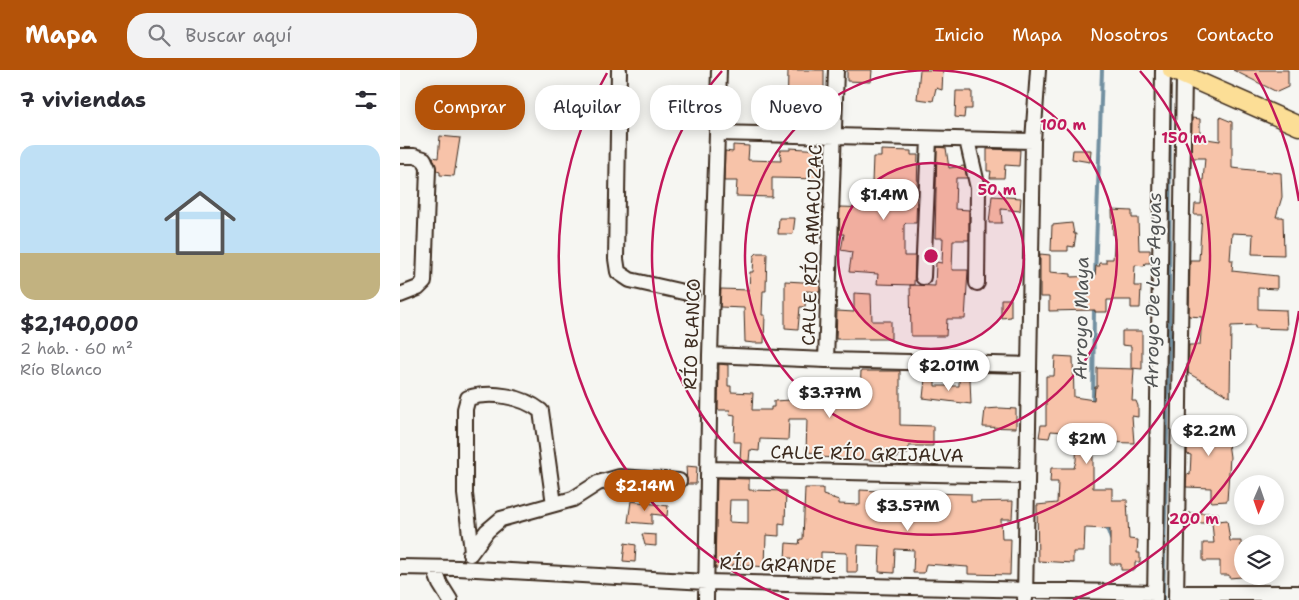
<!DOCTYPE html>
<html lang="es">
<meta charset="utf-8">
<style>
:root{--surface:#fff;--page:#f2f2f3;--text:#2b2b33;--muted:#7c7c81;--line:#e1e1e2;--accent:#b45309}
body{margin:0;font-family:"Shantell Sans",sans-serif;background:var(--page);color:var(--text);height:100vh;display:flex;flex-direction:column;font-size:19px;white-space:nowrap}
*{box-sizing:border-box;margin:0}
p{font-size:16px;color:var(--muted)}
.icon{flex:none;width:28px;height:28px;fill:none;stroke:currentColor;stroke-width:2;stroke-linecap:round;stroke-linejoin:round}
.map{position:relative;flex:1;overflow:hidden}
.details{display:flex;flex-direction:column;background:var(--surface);width:400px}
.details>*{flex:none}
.guide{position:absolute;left:15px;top:15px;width:475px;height:45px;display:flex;gap:10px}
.needle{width:32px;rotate:182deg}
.tools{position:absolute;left:834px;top:405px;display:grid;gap:10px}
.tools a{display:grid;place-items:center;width:50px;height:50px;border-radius:50%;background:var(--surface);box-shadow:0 2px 12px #0003;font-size:25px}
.price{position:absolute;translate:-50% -42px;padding:0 11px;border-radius:18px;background:#fff;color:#222;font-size:16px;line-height:32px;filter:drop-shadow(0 1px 2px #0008)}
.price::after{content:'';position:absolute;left:50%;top:30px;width:15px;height:11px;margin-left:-8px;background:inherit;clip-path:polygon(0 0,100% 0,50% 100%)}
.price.active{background:var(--accent);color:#fff}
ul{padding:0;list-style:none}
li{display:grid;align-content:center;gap:10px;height:265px;padding:0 20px}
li+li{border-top:1px solid var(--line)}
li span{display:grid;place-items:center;height:155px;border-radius:15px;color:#555}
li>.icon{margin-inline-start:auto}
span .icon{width:90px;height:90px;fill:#fffc;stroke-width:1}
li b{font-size:21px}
h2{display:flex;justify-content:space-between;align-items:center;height:60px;padding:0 20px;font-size:21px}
.tag{padding:0 18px;border-radius:20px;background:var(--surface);box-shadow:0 2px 12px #0003;font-size:18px;line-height:45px}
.tag.active{background:var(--accent);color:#fff}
header{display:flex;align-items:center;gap:30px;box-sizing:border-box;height:70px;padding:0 25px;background:var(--accent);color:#fff}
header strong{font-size:24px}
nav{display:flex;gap:28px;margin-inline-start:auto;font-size:18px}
.search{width:350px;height:45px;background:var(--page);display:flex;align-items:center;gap:12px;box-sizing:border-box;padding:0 18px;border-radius:20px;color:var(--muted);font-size:19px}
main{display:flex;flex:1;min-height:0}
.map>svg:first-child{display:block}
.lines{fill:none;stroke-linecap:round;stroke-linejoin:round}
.stream{stroke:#7290a1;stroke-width:4}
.building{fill:#f7c3a9;stroke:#3b2a1e;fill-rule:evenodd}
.minor-casing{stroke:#3b2a1e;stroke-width:18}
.major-casing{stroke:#3b2a1e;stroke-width:21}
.minor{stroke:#f6f6f2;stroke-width:14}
.major{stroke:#fcde96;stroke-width:18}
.ring{fill:none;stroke:#c2185b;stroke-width:2.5}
.labels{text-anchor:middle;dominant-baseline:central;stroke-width:4;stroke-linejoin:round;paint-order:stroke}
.street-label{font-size:18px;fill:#3b2a1e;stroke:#f6f6f2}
.water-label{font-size:19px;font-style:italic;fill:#525454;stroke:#f6f6f2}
.centre{fill:#c2185b;stroke:#f6f6f2;stroke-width:2.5}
.ring-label{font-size:15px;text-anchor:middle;font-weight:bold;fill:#c2185b;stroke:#f6f6f2;stroke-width:4;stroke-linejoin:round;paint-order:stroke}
</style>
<header>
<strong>Mapa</strong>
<div class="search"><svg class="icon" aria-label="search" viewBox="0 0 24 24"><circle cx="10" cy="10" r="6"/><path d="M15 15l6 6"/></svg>Buscar aquí</div>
<nav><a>Inicio</a><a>Mapa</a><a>Nosotros</a><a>Contacto</a></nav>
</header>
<main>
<section class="details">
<h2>7 viviendas<svg class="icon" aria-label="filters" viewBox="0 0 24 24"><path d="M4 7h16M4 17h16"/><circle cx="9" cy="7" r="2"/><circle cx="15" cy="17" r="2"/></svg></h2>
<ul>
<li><span style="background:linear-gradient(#bfe0f5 70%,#c2b280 0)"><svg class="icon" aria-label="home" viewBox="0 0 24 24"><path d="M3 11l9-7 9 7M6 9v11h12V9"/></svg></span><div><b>$2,140,000</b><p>2 hab. · 60 m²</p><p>Río Blanco</p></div></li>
</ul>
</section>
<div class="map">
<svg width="899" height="530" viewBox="0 0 899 530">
<rect width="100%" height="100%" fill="#f6f6f2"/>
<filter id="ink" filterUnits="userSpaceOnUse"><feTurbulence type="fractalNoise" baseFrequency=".02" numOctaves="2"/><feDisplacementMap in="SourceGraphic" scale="10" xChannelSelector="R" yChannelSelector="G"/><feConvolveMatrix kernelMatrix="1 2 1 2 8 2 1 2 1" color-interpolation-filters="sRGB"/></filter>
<g filter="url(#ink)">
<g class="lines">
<path class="stream" d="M695,208L702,0
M693,333L694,237
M706,455L711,469
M763,530L769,270L770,30"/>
</g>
<path class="building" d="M388,0H424V54L387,52Z
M447,0H472L471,12L447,11Z
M520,0H543L542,20L536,18L533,31L517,29Z
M833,0H888V17L877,22Z
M556,21H572V39H565L564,48L555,47Z
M820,47L832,52V98L881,103L882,127L876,147H883L884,185L852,184L853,164L832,163L830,190H833L832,201L877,206V219L858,218V239L886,240L887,259L855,258V255L831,256L830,327L788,303L789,275H800L802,247L789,246L790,190H799L802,145H794L795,134H801L805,88H791L792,48L800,49V68L820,71Z
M40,66L60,68L54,106L40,105V102L37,101L33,87L38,88Z
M333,75L349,76L348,90L381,91L380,80H390V78L421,80L422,109L372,108V127L336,126L337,111H324L325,81L333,82Z
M537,77L546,78L549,98L564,96L567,108H556L555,139L569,140V170H553L552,200H568L565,249H547L546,266H511L510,215L535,216L536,192L542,193L543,168H535Z
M587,79L620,80L619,96L605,95L604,108H590L591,101H587Z
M481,80L511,81V85H518L516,153H506L504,155V186H515L514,215L477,214L478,204L449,202L452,182L441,180L444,164H439L440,137L471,138L473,87H481Z
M673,80H691L690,92L672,89Z
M592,126L621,128L620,141L601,139L602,153H589Z
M712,140L732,141V148H738L739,180H750V193H745L744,196L735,195L734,216H741L740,238H731V230H707V242H695V240L649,241V227H640V184L650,185V202L671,204V207L695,206L696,196H700L699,193H706V189H713L715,165H713Z
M379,148H395L393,164H378Z
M672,153L674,164H676L674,177L668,176V181H651L652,155Z
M357,183H367L366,218V221H363L362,245H365L364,273H354L345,272L344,238L320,237L321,219L349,220L350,202H353L354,186Z
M385,211L420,213V222L406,221L405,237H400L398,259L385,258Z
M454,223L471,224L472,251H491V269H436L437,241L454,242Z
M601,229H611V247L601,248Z
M722,261H742V299L731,298V276L722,275Z
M655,286L673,287L674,327L694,330L695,317H697V298L734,299L732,331H736L738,336V347L732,346L734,373L693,372V418H712V430H727L729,469L738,470L737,483H740V492H735V500H721V494H710V459L685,458L684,482H673V493L638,491L637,435L657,433L658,412H650L651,398H674L676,391L677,363L651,361L649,368L639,367L641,355H646V306H654Z
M319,294L328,295V316H331V322L353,323L352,340H371V337H374V331L391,330L392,313H409V310L426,311V325L450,326L452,323H460L461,301H500V355L533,356V376H509L508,384L498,383V388L486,387V391L419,387L420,383L406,382L407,349H389L388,370L360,369L359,381L350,380L349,391H340L341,372H334L335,345L329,344L330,340H318Z
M525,309L535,310V316H559V309H570L571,334L523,328Z
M600,338L616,339V358L583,357L585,339Z
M788,349L826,350L825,372L828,373L830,387L827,431L811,432V418L786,417L787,404L790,405L791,385L787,384Z
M286,396L297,397L296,414H287Z
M317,408L349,409V420L386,421L385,454L379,453V466L366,465L365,497L333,494L331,499L315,498ZM330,430H348V453L329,452Z
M405,418H423V425L439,430V434L460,435V420L479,421V427H494L499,440L516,442V440H524V423L571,424V432L613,431L612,449H601L602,469H611L610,505L568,504V497L526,494L524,503H513L514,480L495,479L494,503L479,502L480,476L458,475L457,502H447V483L421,482V490H402V495L392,494V488H385L386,473L399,474L400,469H403Z
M231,431L268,436L267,446L252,444V454L228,452Z
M789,443H818V451L827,450L830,471H841L842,507L829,508V505H820V491H803V473H814L812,453H790Z
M242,464L256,465V476L245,475Z
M225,473L236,475L235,492L223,491Z"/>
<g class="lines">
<defs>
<path id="minor" d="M219,0L216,189L218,202L230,210L292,224
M317,63L633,71
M567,70L578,118L577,213
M0,86H14L24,89L28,98L24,212L18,218L0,225
M523,207L529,69
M310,285L426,290L629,295
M426,290L436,0
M308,399L626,406
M72,481L65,424V339L68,328C91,321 122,326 141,341L154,434
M70,484L87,461L101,449L173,429L198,413L220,407L279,411
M0,497L58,498L306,512L755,523
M34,498L40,514L50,530
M776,523H899
M625,529L633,71L638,0
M306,530L310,285L319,0
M755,530L763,0
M776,530L784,5"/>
<path id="major" d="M772,0L899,56"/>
</defs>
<use href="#minor" class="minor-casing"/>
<use href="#major" class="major-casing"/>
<use href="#minor" class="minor"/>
<use href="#major" class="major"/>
</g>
</g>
<circle cx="531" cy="186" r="93" fill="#c2185b" fill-opacity=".12"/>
<g class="ring">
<circle cx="531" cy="186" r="93"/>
<path d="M533 0A186 186 0 1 1 529 0"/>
<path d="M740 1A279 279 0 1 1 322 1"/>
<path d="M899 241A372 372 0 0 1 673 530M389 530A372 372 0 0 1 207 3M855 3A372 372 0 0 1 899 131"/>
</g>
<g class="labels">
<g class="street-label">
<text transform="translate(412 175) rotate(-88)">CALLE RÍO AMACUZAC</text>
<text transform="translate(292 264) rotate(-88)">RÍO BLANCO</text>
<text transform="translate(467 384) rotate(1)">CALLE RÍO GRIJALVA</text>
<text transform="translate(378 495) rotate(2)">RÍO GRANDE</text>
</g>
<g class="water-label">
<text transform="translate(753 220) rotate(-89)">Arroyo De Las Aguas</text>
<text transform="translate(681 248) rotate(-89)">Arroyo Maya</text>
</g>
</g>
<circle cx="531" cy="186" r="8" class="centre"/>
<g class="ring-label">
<text x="663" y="60">100 m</text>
<text x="784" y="73">150 m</text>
<text x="597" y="125">50 m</text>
<text x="794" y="454">200 m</text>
</g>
</svg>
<div class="tools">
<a><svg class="needle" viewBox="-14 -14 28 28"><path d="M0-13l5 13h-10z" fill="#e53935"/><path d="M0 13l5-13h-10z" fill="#7c7c81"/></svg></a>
<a><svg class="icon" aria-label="layers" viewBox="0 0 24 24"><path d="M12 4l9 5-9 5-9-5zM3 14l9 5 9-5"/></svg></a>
</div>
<b class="price" style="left:484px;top:151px">$1.4M</b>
<b class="price" style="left:549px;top:322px">$2.01M</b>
<b class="price" style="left:430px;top:349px">$3.77M</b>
<b class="price" style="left:809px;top:387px">$2.2M</b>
<b class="price" style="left:687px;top:395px">$2M</b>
<b class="price active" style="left:245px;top:442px">$2.14M</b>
<b class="price" style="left:508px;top:462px">$3.57M</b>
<div class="guide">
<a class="tag active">Comprar</a>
<a class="tag">Alquilar</a>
<a class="tag">Filtros</a>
<a class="tag">Nuevo</a>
</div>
</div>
</main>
